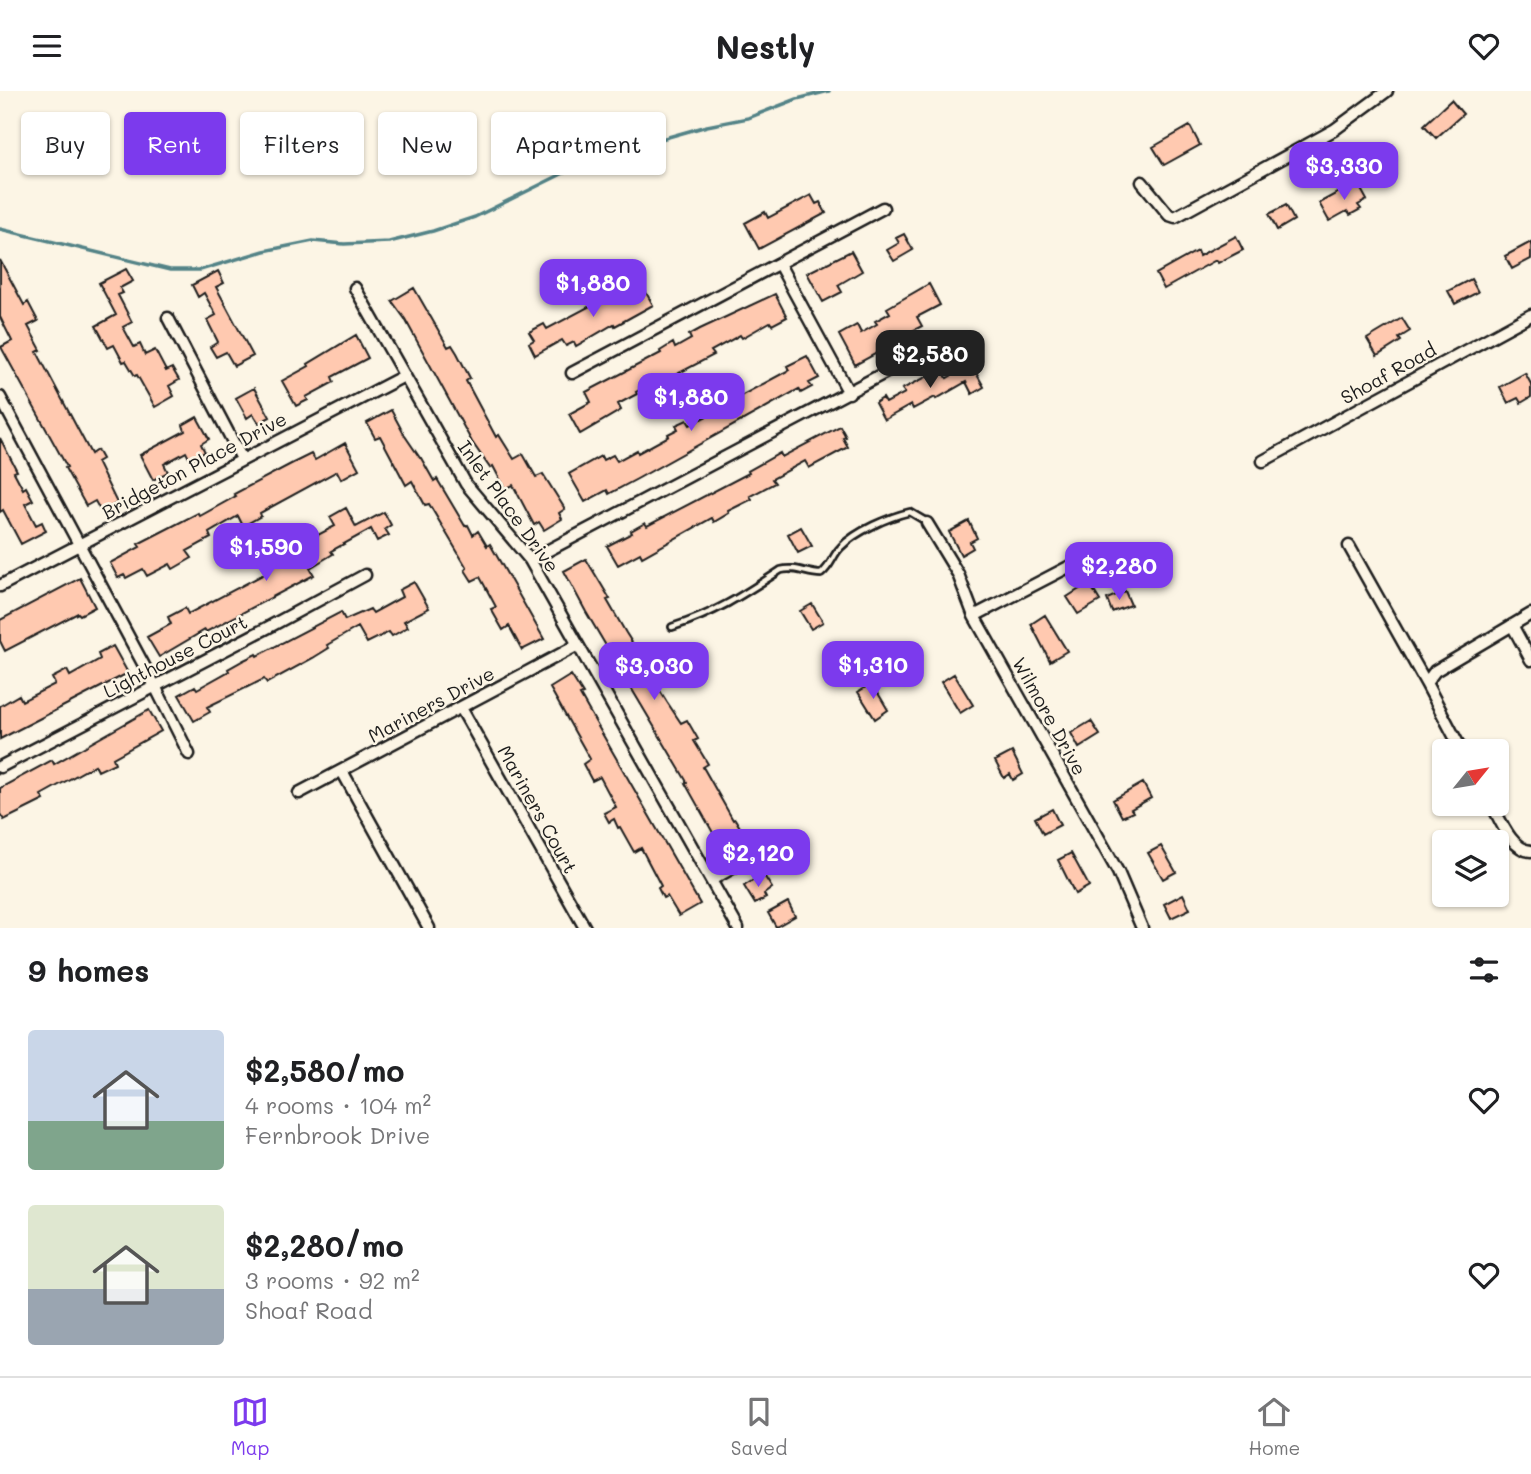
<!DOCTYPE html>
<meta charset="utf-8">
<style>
:root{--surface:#fff;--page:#f2f2f2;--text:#202124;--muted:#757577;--line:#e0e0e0;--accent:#7c3aed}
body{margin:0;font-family:Mali,sans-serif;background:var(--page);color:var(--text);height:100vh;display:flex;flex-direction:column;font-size:26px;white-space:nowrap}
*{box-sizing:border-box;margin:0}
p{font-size:23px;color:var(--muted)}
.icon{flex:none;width:38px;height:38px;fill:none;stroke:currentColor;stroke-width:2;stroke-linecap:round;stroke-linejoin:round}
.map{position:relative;height:837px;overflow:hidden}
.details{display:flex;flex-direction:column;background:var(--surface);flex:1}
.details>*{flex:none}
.top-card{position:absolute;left:21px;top:21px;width:700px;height:63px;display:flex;gap:14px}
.needle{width:46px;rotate:60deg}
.buttons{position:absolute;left:1432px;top:648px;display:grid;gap:14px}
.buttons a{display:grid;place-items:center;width:77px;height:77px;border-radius:7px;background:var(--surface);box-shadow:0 2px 5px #0004;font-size:35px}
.price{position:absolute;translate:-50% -60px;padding:0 16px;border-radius:14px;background:var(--accent);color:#fff;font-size:23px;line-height:46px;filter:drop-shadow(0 2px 4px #0008)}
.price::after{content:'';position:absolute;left:50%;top:42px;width:21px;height:16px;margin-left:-10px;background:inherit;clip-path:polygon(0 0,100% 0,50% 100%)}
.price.active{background:#222;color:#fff}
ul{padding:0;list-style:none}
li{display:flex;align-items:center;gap:21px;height:175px;padding:0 28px}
li span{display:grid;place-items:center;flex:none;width:196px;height:140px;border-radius:7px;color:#555}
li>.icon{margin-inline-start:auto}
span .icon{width:84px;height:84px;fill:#fffc;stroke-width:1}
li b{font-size:30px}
h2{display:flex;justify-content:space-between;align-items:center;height:84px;padding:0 28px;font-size:30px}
.tag{padding:0 24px;border-radius:7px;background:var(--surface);box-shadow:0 2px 5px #0004;font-size:24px;line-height:63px}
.tag.active{background:var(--accent);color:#fff}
header{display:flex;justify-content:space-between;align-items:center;height:91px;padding:0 28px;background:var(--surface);font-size:32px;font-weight:700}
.tab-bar{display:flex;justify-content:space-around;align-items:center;height:98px;border-top:2px solid var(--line);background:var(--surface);font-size:19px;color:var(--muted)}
.tab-bar a{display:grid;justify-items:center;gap:4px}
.tab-bar .active{color:var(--accent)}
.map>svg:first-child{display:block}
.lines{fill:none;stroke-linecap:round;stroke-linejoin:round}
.stream{stroke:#538387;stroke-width:3.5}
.building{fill:#ffc9b0;stroke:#1c1c1c;stroke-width:2}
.service-casing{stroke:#1c1c1c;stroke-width:10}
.minor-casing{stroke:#1c1c1c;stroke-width:15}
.service{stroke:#fcf5e5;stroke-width:4.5}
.minor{stroke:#fcf5e5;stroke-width:10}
.labels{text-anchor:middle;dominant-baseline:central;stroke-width:5;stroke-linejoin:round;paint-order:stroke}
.street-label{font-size:19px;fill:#1c1c1c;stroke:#fcf5e5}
</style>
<header><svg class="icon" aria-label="menu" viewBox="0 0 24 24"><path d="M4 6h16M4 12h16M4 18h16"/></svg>Nestly<svg class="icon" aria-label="heart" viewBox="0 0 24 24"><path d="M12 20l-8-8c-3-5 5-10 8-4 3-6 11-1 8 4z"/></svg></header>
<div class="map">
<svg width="1531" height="837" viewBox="0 0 1531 837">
<rect width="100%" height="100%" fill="#fcf5e5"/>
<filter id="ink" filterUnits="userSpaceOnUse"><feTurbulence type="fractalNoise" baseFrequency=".0143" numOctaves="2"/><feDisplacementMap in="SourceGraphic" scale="14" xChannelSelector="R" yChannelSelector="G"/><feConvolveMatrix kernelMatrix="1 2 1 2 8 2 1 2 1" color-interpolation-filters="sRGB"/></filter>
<g filter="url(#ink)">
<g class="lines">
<path class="stream" d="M0,138L170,179H200L264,160L313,150L344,153L389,151L433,140L475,126L580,74L626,58L707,35L748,27L797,8L829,0"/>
</g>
<path class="building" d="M1451,9L1463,23L1436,47L1424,34Z
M1190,35L1200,54L1164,74L1153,56Z
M1357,91L1367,109L1358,114L1361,118L1350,124L1347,120L1329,130L1319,112Z
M811,104L816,113L820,111L826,122L759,158L745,132L765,121L768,127Z
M1286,114L1294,129L1277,139L1269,123Z
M904,143L913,159L894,170L887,159L899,152L896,147Z
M1236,145L1243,159L1218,172L1216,169L1164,198L1156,183L1197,160L1199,165Z
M1531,151V168L1512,178L1505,165Z
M851,160L862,180L838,194L842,201L823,211L807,182Z
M0,169L24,214L28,211L38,230L28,235L41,259L37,261L91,363L97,359L102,368L97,371L117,412L101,421L95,410L86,415L65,377L67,376L1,256L12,250L0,226Z
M126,178L133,190L120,197L123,202L118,204L132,231L123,236L134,256L140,253L145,264L155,259L166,280L172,277L179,289L169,295L174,305L155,316L137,284L135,285L126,270L123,271L114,254L108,257L96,235L116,224L99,192Z
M218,180L224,192L216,196L253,265L234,275L226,261L216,266L210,256L218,251L207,229L216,224L204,202L198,206L192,194Z
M1471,188L1478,201L1455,213L1448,200Z
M639,189L653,214L615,235L614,233L576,255L574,251L566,255L562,249L535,264L529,252L534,249L529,241L544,233L547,238Z
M929,193L940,214L917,226L922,235L914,239L916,241L855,274L839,244L857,234L861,242L877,233L875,230L890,222L887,217Z
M414,197L448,256L452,254L457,262L470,287L466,290L496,346L499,344L514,368L523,363L536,386L543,383L565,418L559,422L562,428L544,439L539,431L534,434L513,394L505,398L493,375L490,377L472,351L405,228L392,210Z
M775,203L787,226L772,234L770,231L742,247L740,244L711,260L714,264L656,294L655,291L636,301L637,303L618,313L621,319L580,343L569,323L591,311L586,301L661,262L660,260L673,252L675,257L691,248L689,244L700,238Z
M1402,227L1410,240L1399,247L1401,250L1377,265L1367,248Z
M356,244L368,267L332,286L334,291L306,306L308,309L296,315L282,290L309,275L308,273Z
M807,265L819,287L809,292L812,296L801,302L799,298L637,388L609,403L607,399L585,411L569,383L601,365L603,369L613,364L617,370L637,359L638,362L669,345L668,343L678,338L676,334L687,329L690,334L718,319L711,305L720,300L722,304L732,298L737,307L789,279L787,275Z
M971,273L984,296L972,303L966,291L936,308L935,306L913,318L911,314L884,329L875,312L883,307L886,312L905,302L902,298L942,278L947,287Z
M1525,282L1531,293V306L1521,312L1518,307L1508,312L1500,296Z
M254,297L270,326L259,332L253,323L247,327L236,307Z
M391,319L405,345L420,367H421L434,390L437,388L465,435L468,434L473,444L478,440L487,455L490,453L544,548L522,559L509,535L503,539L491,518L496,516L480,486L472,490L465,479L467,477L429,413L425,414L412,390L406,394L380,345L375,347L367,332Z
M197,326L209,348L201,353L205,361L190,369L186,361L164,373L168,381L153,389L140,364L185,340L183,334Z
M840,335L846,346L843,347L848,356L809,377L805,370L772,388L775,392L750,405L752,408L728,420L729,422L714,431L712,427L642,466L640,462L618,474L607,455L632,442L631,440L645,432L647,435L749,382L748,380L780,362L782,366Z
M0,347L17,380L14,381L23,398L26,396L33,409L25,413L36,434L42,431L46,440L21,453L3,419L0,421Z
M345,352L359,378L341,388L337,380L260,422L261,425L243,435L238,425L209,442L211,447L187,460L192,467L173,478L170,473L147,485L143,478L126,487L124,484L118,487L110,472L140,456L138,453L198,422L200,425L236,405L234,403L293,372L311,363L315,369Z
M346,417L356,436L384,421L391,434L385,438L389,444L377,450L371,438L331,460L333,463L310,477L314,484L206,541L205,539L159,566L147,546L171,533L168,526L185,517L188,523L266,482L263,477L312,451L310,448L335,435L330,426Z
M969,430L977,447L970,451L973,457L961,464L949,441Z
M801,436L812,455L798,462L788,443Z
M586,468L610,508L607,509L626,542L640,564L646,561L655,578L649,582L667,611L681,632L687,629L698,648L694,650L708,673L703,676L733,729L735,728L744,743L721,756L685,692L687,691L586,521L564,480Z
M80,487L95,516L80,524L78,522L5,560L0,550V529Z
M414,491L429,517L404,530L408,536L392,545L389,541L367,552L358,536L327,554L329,557L313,567L267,592L264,588L207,616L210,621L194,630L179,604L195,595L197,598L229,580L228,578L244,569L256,563L257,565L341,521L345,529L370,518L373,522L402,506L399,499Z
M1089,492L1100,510L1078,523L1067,506Z
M1125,500L1131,514L1112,521L1107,508Z
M812,513L823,531L811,538L800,520Z
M1045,524L1067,560L1050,570L1031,533Z
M113,555L128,582L0,648V615L19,604L22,610L55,593L52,587L67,579L70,585L100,568L98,563Z
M954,583L973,614L960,622L941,591Z
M571,584L583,603L580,604L596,632L700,813L679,825L667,805L663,807L658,797L661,795L641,757L634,761L620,736L618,737L614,728L609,731L604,722L616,716L600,686L592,690L583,673L590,668L550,597Z
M872,592L888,619L875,628L858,601Z
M149,619L161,640L113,667L115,672L98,680L95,674L41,704L44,709L4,729L0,723V697L52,669L54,673Z
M1091,630L1100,644L1079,657L1071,642Z
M1012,661L1023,683L1013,689L1010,683L1004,687L995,670Z
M1143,692L1151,707L1131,718L1133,721L1122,726L1113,709Z
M1052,718L1060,734L1043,743L1035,727Z
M1161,755L1176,781L1163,788L1148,762Z
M1071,762L1089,795L1075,803L1058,769Z
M763,783L772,797L764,803L766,807L755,813L744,795Z
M1183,803L1190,818L1171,827L1164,813Z
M788,811L795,825L776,836L768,822Z"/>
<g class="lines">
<defs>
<path id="service" d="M672,536C716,522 743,504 781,479C795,475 807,483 821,483C832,474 832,465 841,456C856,440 889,426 910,421L927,431"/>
<path id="minor" d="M1142,91L1169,124L1175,126L1334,39L1387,0
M779,173L849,302
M355,197L466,393L530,469L738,837
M168,227L242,368
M572,282L883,117
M0,306L155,595L189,663
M1263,370L1531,224
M927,432L958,483L974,525L1118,781L1142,837
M1349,455L1426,592
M530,469L949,248
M0,495L404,285
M974,525L1080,470
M1512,534L1531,569
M461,617L585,837
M1462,660L1426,592L1435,580L1531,523
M0,676L267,537L365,484
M342,680L429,837
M299,702L578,554
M1491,712C1500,728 1511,759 1531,760
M711,789L760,762"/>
</defs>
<use href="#service" class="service-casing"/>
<use href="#minor" class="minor-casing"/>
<use href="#service" class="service"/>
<use href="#minor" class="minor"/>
</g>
</g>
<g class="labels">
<g class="street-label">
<text transform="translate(1388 282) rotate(-29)">Shoaf Road</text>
<text transform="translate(194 374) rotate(-28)">Bridgeton Place Drive</text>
<text transform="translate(509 415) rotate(54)">Inlet Place Drive</text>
<text transform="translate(175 565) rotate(-27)">Lighthouse Court</text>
<text transform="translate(431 613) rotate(-28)">Mariners Drive</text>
<text transform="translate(1050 625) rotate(61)">Wilmore Drive</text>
<text transform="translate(538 718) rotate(61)">Mariners Court</text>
</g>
</g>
</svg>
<div class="buttons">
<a><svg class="needle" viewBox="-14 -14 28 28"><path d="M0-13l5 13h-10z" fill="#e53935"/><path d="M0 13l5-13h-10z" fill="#757577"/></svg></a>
<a><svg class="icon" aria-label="layers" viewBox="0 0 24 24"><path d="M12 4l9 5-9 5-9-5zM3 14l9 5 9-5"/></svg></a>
</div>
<b class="price" style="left:1344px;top:111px">$3,330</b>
<b class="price" style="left:593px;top:228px">$1,880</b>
<b class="price active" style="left:930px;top:299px">$2,580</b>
<b class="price" style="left:691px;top:342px">$1,880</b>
<b class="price" style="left:266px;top:492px">$1,590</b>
<b class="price" style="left:1119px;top:511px">$2,280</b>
<b class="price" style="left:873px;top:610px">$1,310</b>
<b class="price" style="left:654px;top:611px">$3,030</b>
<b class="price" style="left:758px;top:798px">$2,120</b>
<div class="top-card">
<a class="tag">Buy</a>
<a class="tag active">Rent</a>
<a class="tag">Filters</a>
<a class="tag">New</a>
<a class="tag">Apartment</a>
</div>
</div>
<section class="details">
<h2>9 homes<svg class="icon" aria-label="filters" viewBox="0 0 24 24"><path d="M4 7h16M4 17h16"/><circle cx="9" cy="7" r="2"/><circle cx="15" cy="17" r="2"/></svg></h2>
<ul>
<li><span style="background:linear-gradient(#c9d6e8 65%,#7fa58c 0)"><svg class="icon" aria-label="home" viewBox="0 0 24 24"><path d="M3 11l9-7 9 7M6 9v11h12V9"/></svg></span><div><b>$2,580/mo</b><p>4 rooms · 104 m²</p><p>Fernbrook Drive</p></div><svg class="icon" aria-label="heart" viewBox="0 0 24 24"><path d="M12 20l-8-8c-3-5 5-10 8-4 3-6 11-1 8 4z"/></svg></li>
<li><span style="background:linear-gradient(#dfe7d0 60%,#9aa5b1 0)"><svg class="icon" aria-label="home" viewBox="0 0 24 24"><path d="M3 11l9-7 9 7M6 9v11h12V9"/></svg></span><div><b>$2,280/mo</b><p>3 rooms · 92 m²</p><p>Shoaf Road</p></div><svg class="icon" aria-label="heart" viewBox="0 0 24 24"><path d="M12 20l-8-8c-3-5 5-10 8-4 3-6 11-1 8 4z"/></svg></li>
</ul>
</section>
<nav class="tab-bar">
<a class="active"><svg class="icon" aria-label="map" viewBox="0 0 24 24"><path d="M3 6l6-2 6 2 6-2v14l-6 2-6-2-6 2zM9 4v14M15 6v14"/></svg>Map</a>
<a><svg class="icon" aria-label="saved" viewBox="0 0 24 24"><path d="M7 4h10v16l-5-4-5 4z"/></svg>Saved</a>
<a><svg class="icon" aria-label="home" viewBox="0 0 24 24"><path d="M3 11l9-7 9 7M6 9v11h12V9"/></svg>Home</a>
</nav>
